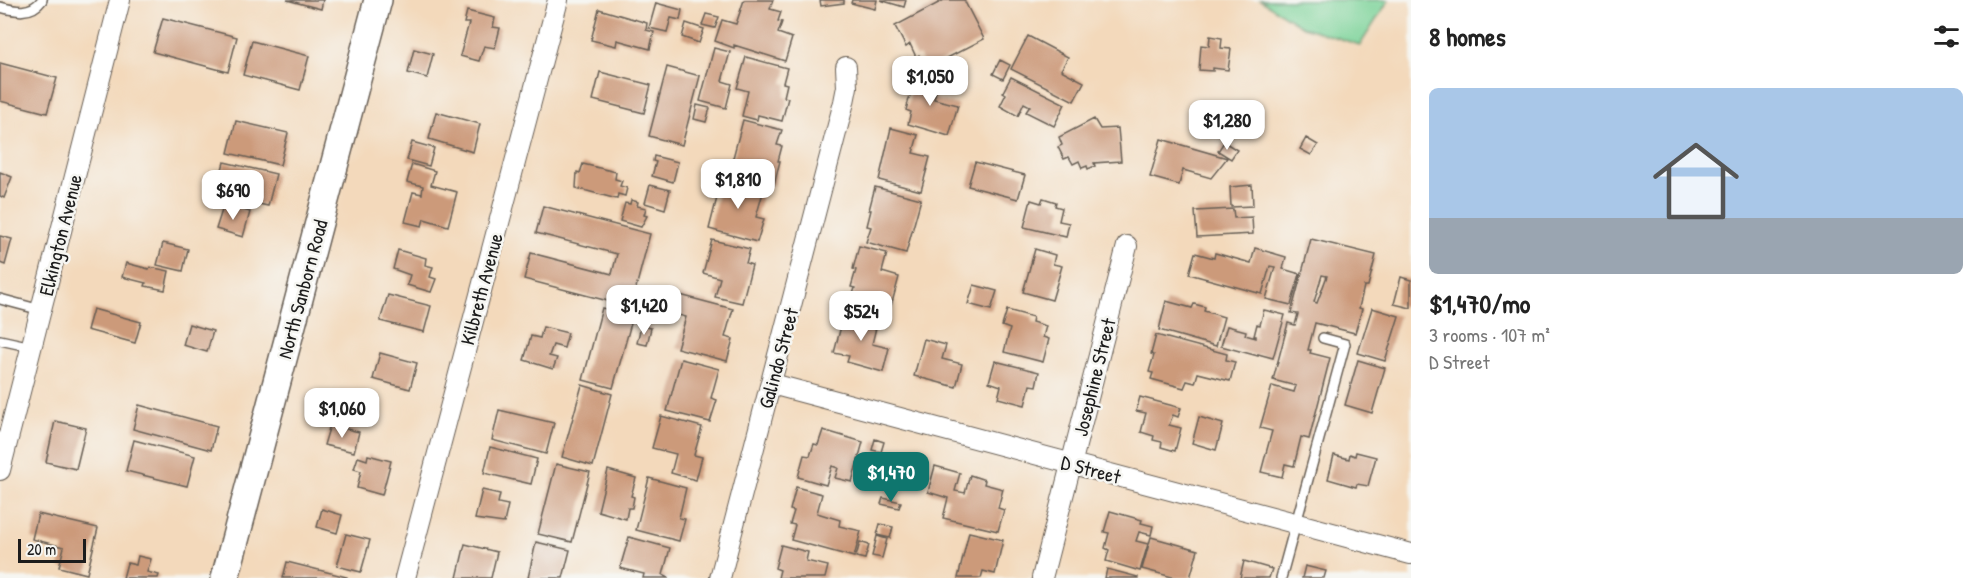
<!DOCTYPE html>
<meta charset="utf-8">
<style>
:root{--surface:#fff;--page:#f6f6f6;--text:#222;--muted:#767676;--accent:#0f766e}
body{margin:0;font-family:"Patrick Hand",sans-serif;background:var(--page);color:var(--text);height:100vh;display:flex;flex-direction:column;font-size:22px;white-space:nowrap}
*{box-sizing:border-box;margin:0}
p{font-size:20px;color:var(--muted)}
.icon{flex:none;width:33px;height:33px;fill:none;stroke:currentColor;stroke-width:2;stroke-linecap:round;stroke-linejoin:round}
.map{position:relative;flex:1;overflow:hidden}
.side{display:flex;flex-direction:column;background:var(--surface);width:570px}
.side>*{flex:none}
.scale{position:absolute;left:18px;bottom:15px;width:68px;box-sizing:border-box;padding-left:6px;border:3px solid #1c1c1c;border-top:0;font-size:16px;line-height:21px;white-space:nowrap;color:#1c1c1c;-webkit-text-stroke:4px #f6f6f2;paint-order:stroke}
.price{position:absolute;translate:-50% -51px;padding:0 14px;border-radius:12px;background:#fff;color:#222;font-size:20px;line-height:39px;filter:drop-shadow(0 2px 3px #0008)}
.price::after{content:'';position:absolute;left:50%;top:36px;width:18px;height:14px;margin-left:-9px;background:inherit;clip-path:polygon(0 0,100% 0,50% 100%)}
.price.active{background:var(--accent);color:#fff}
ul{padding:0;list-style:none}
li{display:grid;align-content:center;gap:12px;height:318px;padding:0 18px}
li span{display:grid;place-items:center;height:186px;border-radius:9px;color:#555}
li>.icon{margin-inline-start:auto}
span .icon{width:108px;height:108px;fill:#fffc;stroke-width:1}
li b{font-size:26px}
h2{display:flex;justify-content:space-between;align-items:center;height:72px;padding:0 18px;font-size:26px}
main{display:flex;flex:1;min-height:0}
.map>svg:first-child{display:block}
.green{fill:#7bd399;stroke:#4c785a;stroke-width:1.5}
.building{fill:#cc9a7a;fill-rule:evenodd}
.lines{fill:none;stroke-linecap:round;stroke-linejoin:round}
.service-casing{stroke:#675e54;stroke-width:12}
.minor-casing{stroke:#675e54;stroke-width:22}
.secondary-casing{stroke:#675e54;stroke-width:30}
.service{stroke:#fff;stroke-width:9}
.minor{stroke:#fff;stroke-width:20}
.secondary{stroke:#fff;stroke-width:27}
.labels{text-anchor:middle;dominant-baseline:central;stroke-width:5;stroke-linejoin:round;paint-order:stroke}
.street-label{font-size:20px;fill:#1c1c1c;stroke:#f6f6f2}
</style>
<main>
<div class="map">
<svg width="1411" height="578" viewBox="0 0 1411 578">
<rect width="100%" height="100%" fill="#f6f6f2"/>
<filter id="ink" filterUnits="userSpaceOnUse"><feTurbulence type="fractalNoise" baseFrequency=".0167" numOctaves="2"/><feDisplacementMap in="SourceGraphic" scale="12" xChannelSelector="R" yChannelSelector="G"/><feConvolveMatrix kernelMatrix="1 2 1 2 8 2 1 2 1" color-interpolation-filters="sRGB"/></filter>
<filter id="wash" filterUnits="userSpaceOnUse"><feTurbulence type="fractalNoise" baseFrequency=".008" numOctaves="4" result="noise"/><feDisplacementMap in="SourceGraphic" scale="24" xChannelSelector="R" yChannelSelector="G"/><feGaussianBlur stdDeviation="1.35" result="paint"/><feColorMatrix in="noise" values="0 0 0 0 0 0 0 0 0 0 0 0 0 0 0 0 0 1.4 0 .05"/><feComposite in="paint" operator="in"/></filter>
<g filter="url(#wash)">
<rect width="100%" height="100%" fill="#f3d9bb"/>
<path class="green" d="M1260,0H1389L1360,45L1303,27Z"/>
<g id="blocks">
<path class="building" d="M287,0H323L321,9Z
M744,0H773L770,9L781,12L778,21L782,22L778,33L792,38L785,61L734,45V48L715,41L722,20L736,24Z
M820,0H844V3L821,6Z
M852,0H877L875,9L851,3Z
M880,0H906L904,7Z
M944,0H964L984,39L926,69L919,55L916,57L910,44L906,47L895,26Z
M656,3L682,10L680,20L671,18L667,32L649,28Z
M599,9L647,23L646,30L654,32L650,49L617,40L616,46L591,40Z
M467,11L495,18L493,27L500,28L495,48L484,46L479,61L460,56L469,23H464Z
M706,14L719,17L715,28L702,25Z
M163,18L237,37L228,72L153,52Z
M686,23L704,29L699,43L682,37Z
M1028,36L1068,57L1061,70L1084,82L1074,101L1011,69Z
M1210,36L1222,38L1221,48L1231,49L1228,70L1213,68V71L1199,70L1201,45L1209,46Z
M252,41L309,56L300,90L243,75Z
M714,48L730,52L722,81L732,84L726,108L700,101Z
M414,49L433,54L427,78L408,73Z
M746,57L787,68L783,83L787,84L784,97L788,98L782,121L758,115L757,120L742,116L748,91L737,88Z
M1000,60L1010,65L1003,79L993,74Z
M0,63L57,78L47,113L0,101Z
M667,67L700,76L682,145L649,136Z
M600,72L651,85L644,113L593,100Z
M916,73L939,79L934,99L958,105L949,136L908,124L911,112L906,110Z
M1011,77L1065,104L1054,126L1026,112L1030,106L1024,103L1018,116L1000,106L1006,94L1003,92Z
M697,105L710,108L706,122L694,119Z
M436,112L480,124L473,152L429,139Z
M1094,119L1100,129L1118,128L1121,161L1094,163L1095,166L1088,169L1087,166L1082,168L1079,161L1073,164L1069,157L1064,159L1058,147L1062,145L1059,137Z
M743,120L782,130L777,145L782,146L778,161H780L774,185L729,173Z
M236,121L288,133L280,165L228,153Z
M891,128L918,135L913,153L930,157L921,191L879,180Z
M1306,138L1318,145L1311,155L1300,149Z
M1161,139L1227,158L1211,178L1183,170L1179,185L1150,177Z
M412,142L434,148L429,166L407,160Z
M1224,142L1237,150L1231,159L1218,151Z
M654,156L678,162L673,182L652,176L656,162L653,161Z
M224,162L276,174L268,206L216,194Z
M975,162L1025,175L1018,199L968,186Z
M412,164L435,171L431,185L457,192L448,226L424,219L422,226L405,222L413,192L422,194L423,186L407,182Z
M583,164L616,172L615,179L622,181L620,186L627,188L625,196L618,194L617,199L576,188L577,172L580,173Z
M0,172L12,177L4,198L0,196Z
M722,178L764,189L756,217L764,219L757,242L709,229Z
M650,185L670,190L665,209L645,203Z
M1252,185L1253,206L1231,207L1230,187Z
M875,187L921,199L906,253L866,242L871,227L867,226L871,210H869Z
M1043,198L1056,202L1055,206L1062,208L1059,221L1069,223L1066,237L1024,227L1031,200L1041,203Z
M631,200L638,202L637,206L646,208L644,215L647,216L641,227L620,221L625,203L630,204Z
M224,204L250,212L243,237L216,229Z
M543,206L650,234L631,307L524,279L531,253L612,274L617,254L536,233Z
M1233,209L1234,218L1252,217L1253,234L1197,237L1195,211Z
M0,236L12,239L5,265L0,263Z
M1311,239L1376,255L1368,286H1364L1359,308L1362,309L1355,333L1315,323L1308,350H1311L1310,353L1330,358L1309,439L1301,437L1294,466L1285,464L1282,477L1261,472L1272,431L1260,428L1272,386L1294,392L1296,386L1273,380L1288,323L1295,325L1298,314L1291,313ZM1322,275L1327,276L1317,303L1314,302Z
M712,240L750,249L746,263L752,265L742,303L715,297L720,278L703,273Z
M163,243L188,249L183,271L157,265Z
M859,246L887,253L882,272L899,277L890,310L851,300L855,288L851,287L856,270L853,269Z
M1255,248L1286,257L1283,269L1300,274L1291,305L1266,299L1275,267L1270,266L1262,294L1189,274L1195,253L1214,258L1215,253L1251,263Z
M1035,249L1055,255L1053,264L1062,266L1052,300L1023,292Z
M398,250L426,258L425,265L433,267L430,277L436,279L431,292L407,285L410,275L393,269Z
M126,263L149,269L150,267L169,271L165,290L145,286L146,283L122,277Z
M1401,277L1411,280V308L1394,304Z
M974,285L997,291L991,310L968,304Z
M388,295L431,306L424,332L380,321Z
M680,295L733,309L725,337L733,339L727,361L677,348L686,317L675,314Z
M1166,301L1192,308L1194,304L1205,307L1204,311L1224,317L1216,346L1159,330Z
M602,308L633,316L613,388L583,380Z
M1372,308L1399,316L1385,361L1358,353Z
M93,309L141,322L135,343L87,330Z
M1007,310L1033,317L1032,322L1046,326L1043,337L1049,339L1043,362L1004,352L1010,329L1002,326Z
M1264,310L1285,315L1273,358L1258,354V356L1221,346L1227,326L1246,331L1245,335L1256,338V336H1254L1257,324L1260,325Z
M845,311L878,319L872,344L889,348L883,372L847,362L849,356L834,353Z
M189,324L213,331L207,352L183,345Z
M641,326L651,328L647,345L637,343Z
M543,327L568,333L564,348L553,345L549,356L557,358L553,369L524,360L531,336L540,338Z
M1156,335L1227,354L1226,360L1235,362L1230,381L1198,373L1195,383L1187,381L1184,388L1151,379L1153,373L1149,372L1154,355L1151,354Z
M924,339L946,345L942,359L962,364L956,387L914,376Z
M380,353L417,363L410,389L373,379Z
M681,359L719,369L711,398L717,400L710,422L667,411Z
M1358,360L1385,368L1372,413L1345,405Z
M995,361L1039,372L1036,386L1030,385L1025,405L998,398L1001,386L989,382Z
M582,385L612,394L593,466L562,457Z
M1140,397L1181,408L1178,417L1173,415L1169,425L1181,428L1175,451L1161,447L1162,442L1153,440L1154,436L1141,432L1146,413L1136,411Z
M139,405L217,426L211,450L133,429Z
M499,410L554,423L546,454L492,440Z
M661,416L702,427L694,455L702,457L696,480L671,473L676,454L652,448Z
M1199,417L1223,424L1216,450L1192,443Z
M55,421L86,428L76,469L46,462Z
M330,425L359,432L354,452L324,445Z
M823,430L863,442L852,482L835,478L838,468L832,466L826,485L798,477L804,455L810,456L814,444L818,445Z
M875,439L884,442L881,452L872,450Z
M134,440L195,456L187,486L126,471Z
M490,447L537,459L531,484L484,473Z
M1356,452L1376,457L1368,486L1357,484L1356,487L1328,479L1334,455L1349,459L1350,454L1355,456Z
M368,455L391,461L382,495L357,488L361,471L354,469L358,457L367,460Z
M556,464L590,472L572,542L538,534Z
M935,466L960,473L955,491L965,493L970,475L985,480L984,484L1003,489L998,508L1004,510L998,531L943,518L948,498L928,492Z
M608,470L636,478L631,496L634,497L632,508H628L626,519L598,511Z
M649,478L686,488L679,518L685,519L679,541L636,530Z
M796,487L822,494L817,513L840,520L839,526L861,531L854,557L791,540L795,525L790,524L794,511L790,510Z
M482,490L500,494L498,503L508,505L504,523L475,519Z
M883,498L901,502L899,508L881,504Z
M322,509L342,515L337,533L317,527Z
M1110,511L1142,520L1141,523L1153,526L1151,535L1139,532L1136,541L1148,544L1140,571L1106,561L1109,550L1105,548L1109,533L1104,532Z
M38,514L98,528L87,574L59,567L64,547L32,539Z
M880,524L893,527L890,538L877,535Z
M969,532L1003,540L995,574L983,571L981,578H958Z
M346,534L370,540L361,572L337,566Z
M877,536L887,539L882,558L872,556Z
M629,537L670,548L663,575L669,578H643L644,574L620,568Z
M1151,537L1198,550L1190,578H1176L1142,569Z
M536,542L570,550L563,578H528Z
M860,542L869,545L865,559L856,557Z
M465,544L497,552L491,578H457Z
M781,545L808,552L806,561L828,566L825,578H778L780,570L775,568Z
M138,556L151,559L147,572L159,575L158,578H123L127,563L136,565Z
M1244,561L1272,569L1269,578H1240Z
M287,562L347,577V578H283Z
M1305,566L1326,571L1324,578H1302Z
M1107,569L1138,577V578H1105Z"/>
</g>
</g>
<g filter="url(#ink)">
<use href="#blocks" fill-opacity="0" stroke="#675e54" stroke-width="1.5"/>
<g class="lines">
<defs>
<path id="service" d="M0,7C15,11 31,15 42,0
M0,299L41,310
M0,340L32,347
M1281,578L1345,344L1323,338"/>
<path id="minor" d="M772,384L1411,554
M0,470L120,0
M405,578L558,0
M720,578L844,102L847,87L846,67
M1042,578L1127,246"/>
<path id="secondary" d="M225,578L378,0"/>
</defs>
<use href="#service" class="service-casing"/>
<use href="#minor" class="minor-casing"/>
<use href="#secondary" class="secondary-casing"/>
<use href="#service" class="service"/>
<use href="#minor" class="minor"/>
<use href="#secondary" class="secondary"/>
</g>
</g>
<g class="labels">
<g class="street-label">
<text transform="translate(60 235) rotate(-76)">Elkington Avenue</text>
<text transform="translate(302 289) rotate(-75)">North Sanborn Road</text>
<text transform="translate(481 289) rotate(-75)">Kilbreth Avenue</text>
<text transform="translate(778 358) rotate(-75)">Galindo Street</text>
<text transform="translate(1094 377) rotate(-76)">Josephine Street</text>
<text transform="translate(1091 469) rotate(15)">D Street</text>
</g>
</g>
</svg>
<div class="scale">20 m</div>
<b class="price" style="left:930px;top:107px">$1,050</b>
<b class="price" style="left:1227px;top:151px">$1,280</b>
<b class="price" style="left:738px;top:210px">$1,810</b>
<b class="price" style="left:233px;top:221px">$690</b>
<b class="price" style="left:644px;top:336px">$1,420</b>
<b class="price" style="left:861px;top:342px">$524</b>
<b class="price" style="left:342px;top:439px">$1,060</b>
<b class="price active" style="left:891px;top:503px">$1,470</b>
</div>
<section class="side">
<h2>8 homes<svg class="icon" aria-label="filters" viewBox="0 0 24 24"><path d="M4 7h16M4 17h16"/><circle cx="9" cy="7" r="2"/><circle cx="15" cy="17" r="2"/></svg></h2>
<ul>
<li><span style="background:linear-gradient(#a9c7e8 70%,#9aa5b1 0)"><svg class="icon" aria-label="home" viewBox="0 0 24 24"><path d="M3 11l9-7 9 7M6 9v11h12V9"/></svg></span><div><b>$1,470/mo</b><p>3 rooms · 107 m²</p><p>D Street</p></div></li>
</ul>
</section>
</main>
